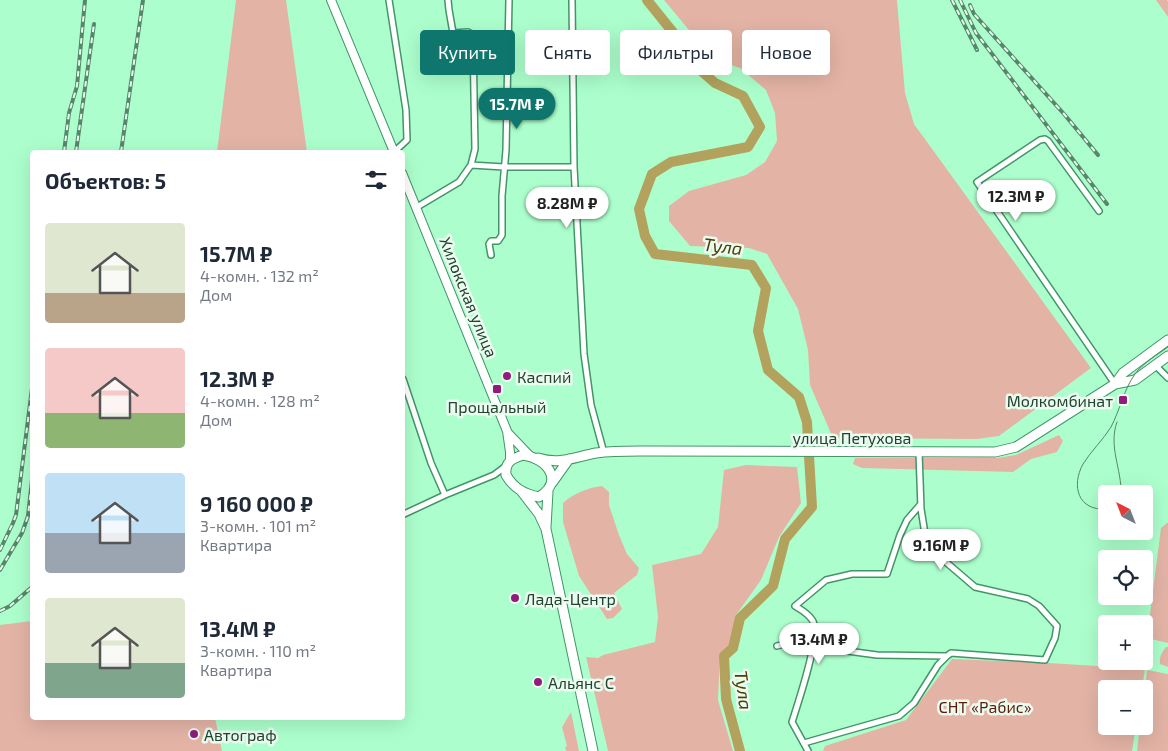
<!DOCTYPE html>
<html lang="ru">
<meta charset="utf-8">
<style>
:root{--surface:#fff;--page:#f2f2f3;--text:#1f2937;--muted:#747a83;--accent:#0f766e}
body{margin:0;font-family:"Exo 2",sans-serif;background:var(--page);color:var(--text);height:100vh;display:flex;flex-direction:column;font-size:19px;white-space:nowrap}
*{box-sizing:border-box;margin:0}
p{font-size:16px;color:var(--muted)}
.icon{flex:none;width:28px;height:28px;fill:none;stroke:currentColor;stroke-width:2;stroke-linecap:round;stroke-linejoin:round}
.map{position:relative;flex:1;overflow:hidden}
.side{position:absolute;left:30px;top:150px;width:375px;height:570px;display:flex;flex-direction:column;background:var(--surface);border-radius:5px;box-shadow:0 5px 20px #0002}
.side>*{flex:none}
.top-card{position:absolute;left:420px;top:30px;width:475px;height:45px;display:flex;gap:10px}
.needle{width:32px;rotate:318deg}
.tools{position:absolute;left:1098px;top:485px;display:grid;gap:10px}
.tools a{display:grid;place-items:center;width:55px;height:55px;border-radius:5px;background:var(--surface);box-shadow:0 5px 20px #0002;font-size:25px}
.price{position:absolute;translate:-50% -42px;padding:0 11px;border-radius:18px;background:#fff;color:#222;font-size:16px;line-height:32px;filter:drop-shadow(0 1px 2px #0008)}
.price::after{content:'';position:absolute;left:50%;top:30px;width:15px;height:11px;margin-left:-8px;background:inherit;clip-path:polygon(0 0,100% 0,50% 100%)}
.price.on{background:var(--accent);color:#fff}
ul{padding:0;list-style:none}
li{display:flex;align-items:center;gap:15px;height:125px;padding:0 15px}
li span{display:grid;place-items:center;flex:none;width:140px;height:100px;border-radius:5px;color:#555}
li>.icon{margin-inline-start:auto}
span .icon{width:60px;height:60px;fill:#fffc;stroke-width:1}
li b{font-size:21px}
h2{display:flex;justify-content:space-between;align-items:center;height:60px;padding:0 15px;font-size:21px}
.chip{padding:0 18px;border-radius:5px;background:var(--surface);box-shadow:0 5px 20px #0002;font-size:18px;line-height:45px}
.chip.on{background:var(--accent);color:#fff}
.map>svg:first-child{display:block}
.green{fill:#e3b4a6}
.lines{fill:none;stroke-linecap:round;stroke-linejoin:round}
.river{stroke:#b2a25d;stroke-width:10}
.street-casing{stroke:#439568;stroke-width:8}
.primary-casing{stroke:#439568;stroke-width:10}
.highway-casing{stroke:#439568;stroke-width:11}
.street{stroke:#fff;stroke-width:5}
.primary{stroke:#fff;stroke-width:8}
.highway{stroke:#fff;stroke-width:9}
.tram{stroke:#548869;stroke-width:1}
.rail-casing{stroke:#548869;stroke-width:4}
.rail{stroke:#ebfbf0;stroke-width:2;stroke-dasharray:5.5;stroke-linecap:butt}
.poi-dot{fill:#901c7b;stroke:#ebfbf0;stroke-width:2}
.labels{text-anchor:middle;dominant-baseline:central;stroke-width:5;stroke-linejoin:round;paint-order:stroke}
.street-label{font-size:16px;fill:#21432f;stroke:#ebfbf0}
.poi-label{font-size:16px;fill:#21432f;stroke:#ebfbf0;text-anchor:start}
.park-label{font-size:16px;fill:#5d1d0a;stroke:#ebfbf0}
.water-label{font-size:18px;font-style:italic;fill:#4b3f05;stroke:#ebfbf0}
</style>
<div class="map">
<svg width="1168" height="751" viewBox="0 0 1168 751">
<rect width="100%" height="100%" fill="#acffcc"/>
<path class="green" d="M236,0H286L307,152H217Z
M664,0H897L905,93L914,124L1091,368L999,436L977,439L833,438L810,385L808,350L798,309L767,254L749,248L690,246L669,221V206L689,191L746,175L765,162L777,141L775,113L766,90L740,68L713,59Z
M1156,0H1167L1168,2V17Z
M1059,435L1063,441L1057,452L1031,459L1013,472L862,468L853,464L855,458H997L1016,455Z
M746,465L797,467L801,503L779,537L761,580L736,615L730,645L720,654L718,700L733,751H608L586,657L598,658L603,655L655,642L658,617L652,565L701,554L718,527L724,470Z
M602,486L609,492V505L619,535L627,554L639,568L637,575L614,593L622,609L613,618L607,619L579,576L563,522V503C572,494 590,487 602,486Z
M1167,523H1168V643L1147,638L1161,528Z
M32,621V718H215L222,751H0V625Z
M1166,647H1168V667L1160,664C1159,657 1162,652 1166,647Z
M952,659L1049,663L1145,669L1142,689H1106V726H1136L1132,751H823L825,746L906,720Z
M1147,670L1168,674V751H1137L1140,726H1144V700Z
M571,712L579,751H566L565,747L567,746L562,727Z"/>
<g class="lines">
<path class="river" d="M647,0L680,41L698,68L715,83L743,96L760,127L748,147L671,162L652,174L639,209L645,236L655,254L752,265L766,288L758,331L768,370L799,397L807,422L812,507L785,539L773,586L740,618L733,648L724,656L726,699L740,751"/>
<defs>
<path id="street" d="M389,0L406,110L407,140L394,152
M448,0L449,10L453,33L468,32L472,34L473,40L475,149L471,165
M572,0L574,167L584,354L591,405L604,453
M417,207L459,182L471,165L504,167H574
M1099,211L1048,141L1045,139L1040,140L977,182L1115,384
M491,255L489,244L491,241H498L502,235V196L506,150L509,0
M1155,365L1168,378
M403,379L431,463L445,495
M402,515L445,495L494,475L506,466
M777,646L788,643L877,655L947,656L951,653L1045,660L1055,638L1057,626L1039,606L1028,599L975,587L933,551L926,540L921,509L919,452
M804,743L899,716L914,703L938,665L947,656
M808,751L792,722C798,703 819,641 814,624C812,616 802,610 795,606L826,580L852,574H887L900,535L907,520L920,505"/>
<path id="primary" d="M331,0L394,152
M402,173L507,431L510,452V461
M508,433L530,456"/>
<path id="highway" d="M1115,384L1135,380L1168,356
M523,455C547,458 565,481 539,497C525,494 514,489 506,475C505,462 511,459 523,455Z
M538,458C560,465 575,457 596,453C611,451 626,451 640,451L995,452L1016,447L1115,384L1123,373L1168,340
M552,483L569,459
M522,492L539,514L546,529L593,751
M546,527L548,492"/>
</defs>
<use href="#street" class="street-casing"/>
<use href="#primary" class="primary-casing"/>
<use href="#highway" class="highway-casing"/>
<use href="#street" class="street"/>
<use href="#primary" class="primary"/>
<use href="#highway" class="highway"/>
<path class="tram" d="M1117,422C1108,447 1122,469 1121,494
M1106,509C1078,511 1071,486 1083,464C1091,451 1103,440 1111,427C1120,410 1124,389 1135,374C1143,363 1157,355 1168,347"/>
<defs>
<path id="rail" d="M952,0L977,50
M960,0L976,33L1107,204
M970,5L974,14L1064,114L1098,155
M64,152L69,113L77,86L85,0
M76,152L94,24
M121,152L143,0
M0,550L13,523L16,515L32,388
M0,570L22,533L28,516L32,480
M0,611L10,606L32,587"/>
</defs>
<use href="#rail" class="rail-casing"/>
<use href="#rail" class="rail"/>
</g>
<g class="poi-dot">
<circle cx="507" cy="376" r="5"/>
<rect x="492" y="384" width="10" height="10" rx="2.5"/>
<rect x="1118" y="395" width="10" height="10" rx="2.5"/>
<circle cx="515" cy="598" r="5"/>
<circle cx="538" cy="682" r="5"/>
<circle cx="194" cy="734" r="5"/>
</g>
<g class="labels">
<g class="street-label">
<text transform="translate(469 297) rotate(68)">Хилокская улица</text>
<text x="852" y="437">улица Петухова</text>
</g>
<g class="poi-label">
<text x="517" y="376">Каспий</text>
<text x="1113" y="400" text-anchor="end">Молкомбинат</text>
<text x="497" y="406" text-anchor="middle">Прощальный</text>
<text x="525" y="598">Лада-Центр</text>
<text x="548" y="682">Альянс С</text>
<text x="204" y="734">Автограф</text>
</g>
<g class="park-label">
<text x="985" y="706">СНТ «Рабис»</text>
</g>
<g class="water-label">
<text transform="translate(723 246) rotate(7)">Тула</text>
<text transform="translate(744 690) rotate(82)">Тула</text>
</g>
</g>
</svg>
<div class="tools">
<a><svg class="needle" viewBox="-14 -14 28 28"><path d="M0-13l5 13h-10z" fill="#e53935"/><path d="M0 13l5-13h-10z" fill="#747a83"/></svg></a>
<a><svg class="icon" aria-label="locate" viewBox="0 0 24 24"><circle cx="12" cy="12" r="6"/><path d="M12 2v4M12 18v4M2 12h4M18 12h4"/></svg></a>
<a>+</a>
<a>−</a>
</div>
<b class="price on" style="left:517px;top:130px">15.7M ₽</b>
<b class="price" style="left:1016px;top:222px">12.3M ₽</b>
<b class="price" style="left:567px;top:229px">8.28M ₽</b>
<b class="price" style="left:941px;top:571px">9.16M ₽</b>
<b class="price" style="left:819px;top:665px">13.4M ₽</b>
<div class="top-card">
<a class="chip on">Купить</a>
<a class="chip">Снять</a>
<a class="chip">Фильтры</a>
<a class="chip">Новое</a>
</div>
<section class="side">
<h2>Объектов: 5<svg class="icon" aria-label="filters" viewBox="0 0 24 24"><path d="M4 7h16M4 17h16"/><circle cx="9" cy="7" r="2"/><circle cx="15" cy="17" r="2"/></svg></h2>
<ul>
<li><span style="background:linear-gradient(#dfe7d0 70%,#b9a48a 0)"><svg class="icon" aria-label="home" viewBox="0 0 24 24"><path d="M3 11l9-7 9 7M6 9v11h12V9"/></svg></span><div><b>15.7M ₽</b><p>4-комн. · 132 m²</p><p>Дом</p></div></li>
<li><span style="background:linear-gradient(#f6c9c9 65%,#8fb573 0)"><svg class="icon" aria-label="home" viewBox="0 0 24 24"><path d="M3 11l9-7 9 7M6 9v11h12V9"/></svg></span><div><b>12.3M ₽</b><p>4-комн. · 128 m²</p><p>Дом</p></div></li>
<li><span style="background:linear-gradient(#bfe0f5 60%,#9aa5b1 0)"><svg class="icon" aria-label="home" viewBox="0 0 24 24"><path d="M3 11l9-7 9 7M6 9v11h12V9"/></svg></span><div><b>9 160 000 ₽</b><p>3-комн. · 101 m²</p><p>Квартира</p></div></li>
<li><span style="background:linear-gradient(#dfe7d0 65%,#7fa58c 0)"><svg class="icon" aria-label="home" viewBox="0 0 24 24"><path d="M3 11l9-7 9 7M6 9v11h12V9"/></svg></span><div><b>13.4M ₽</b><p>3-комн. · 110 m²</p><p>Квартира</p></div></li>
</ul>
</section>
</div>
